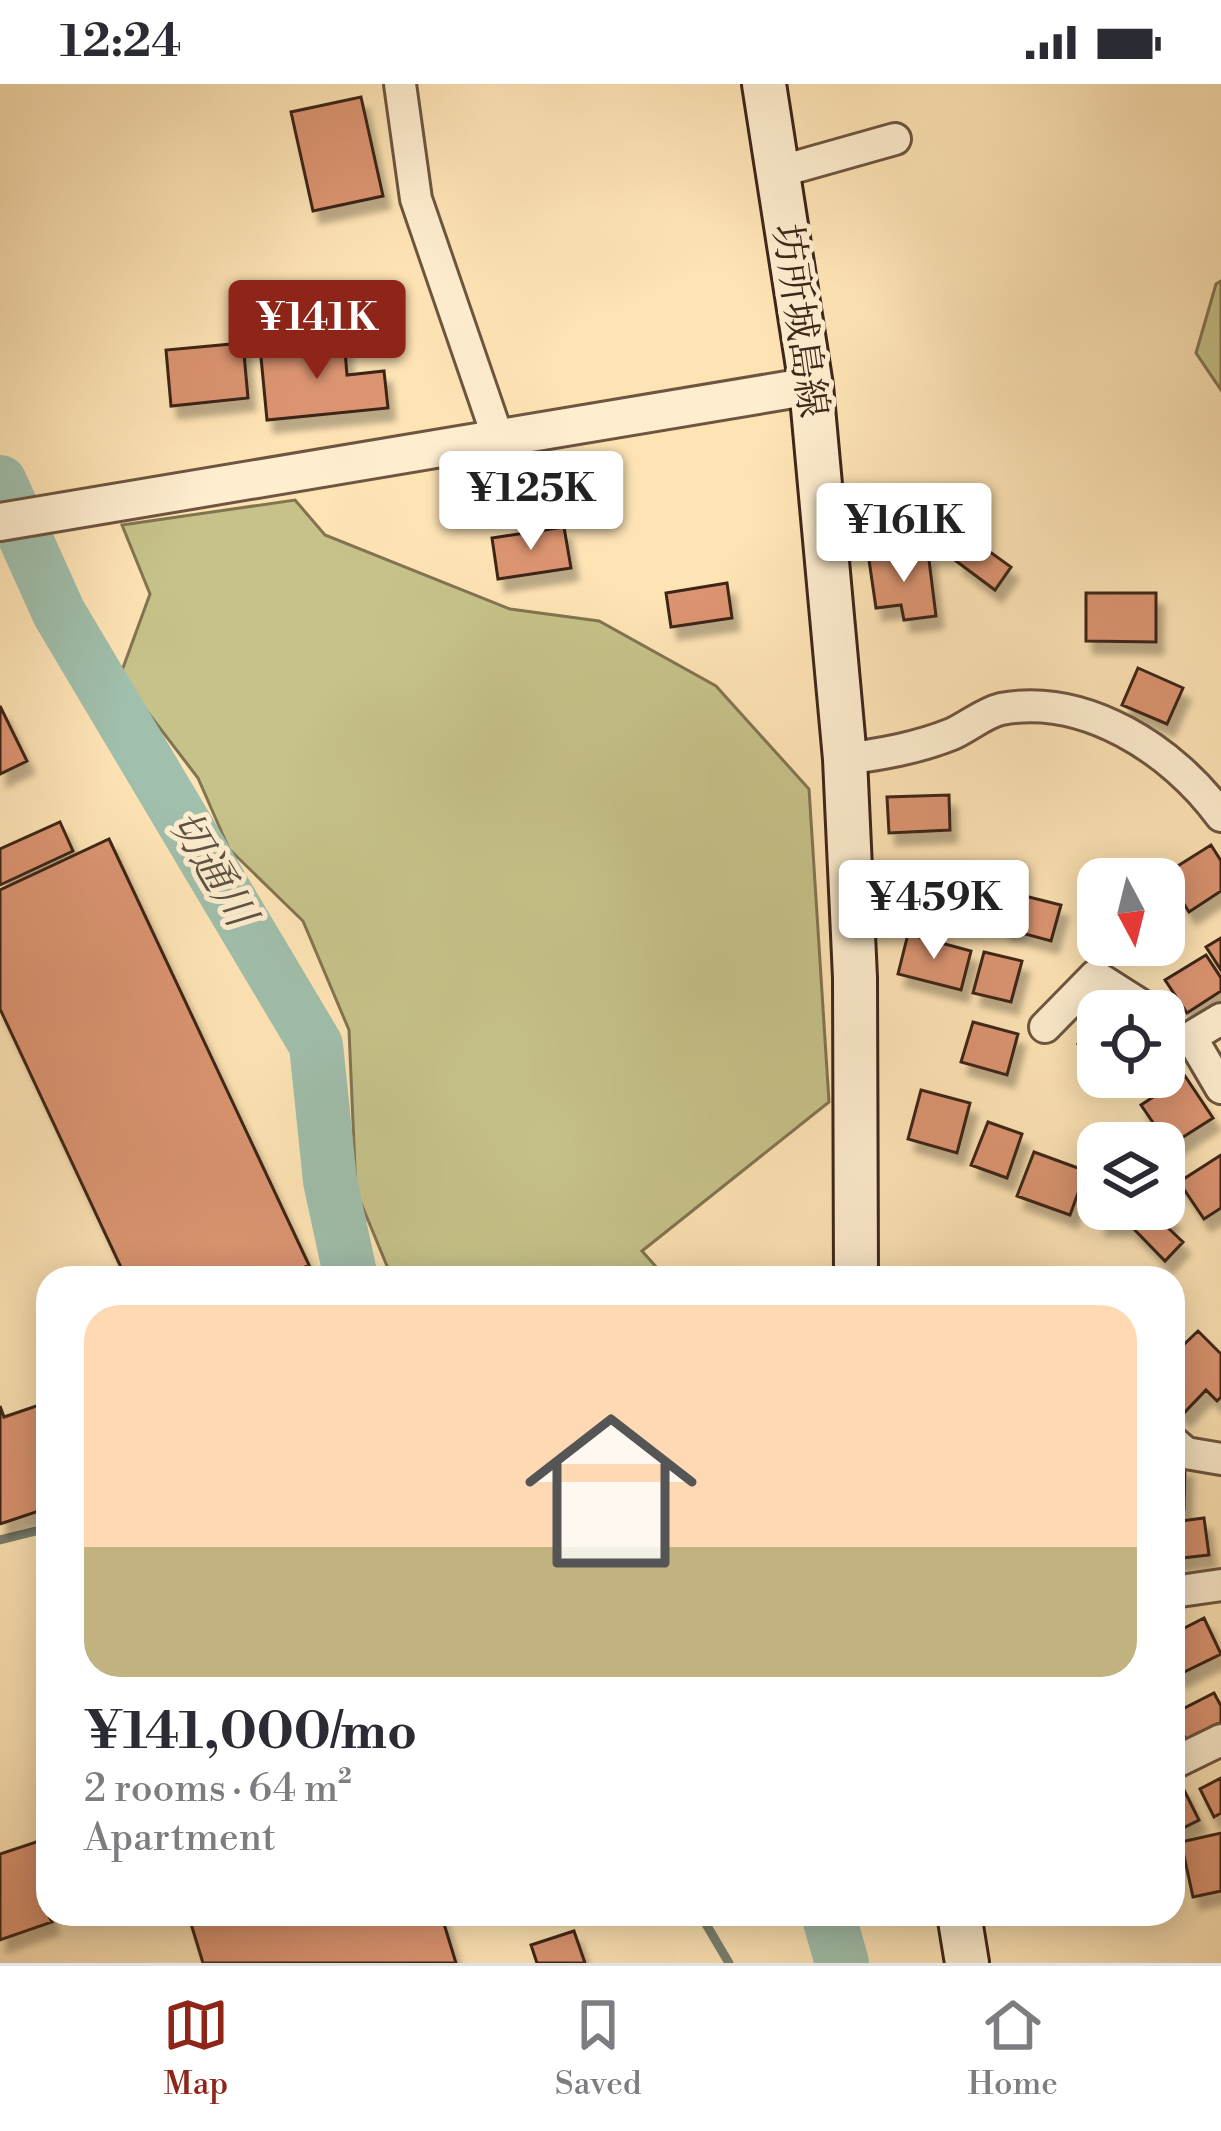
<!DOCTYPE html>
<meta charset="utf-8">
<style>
:root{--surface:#fff;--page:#f7f7f7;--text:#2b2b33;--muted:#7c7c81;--line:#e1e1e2;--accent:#8f2418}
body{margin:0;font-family:"Libre Bodoni","Noto Serif JP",serif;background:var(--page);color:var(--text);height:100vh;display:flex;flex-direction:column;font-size:45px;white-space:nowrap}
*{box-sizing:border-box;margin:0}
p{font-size:39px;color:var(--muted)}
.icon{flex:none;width:66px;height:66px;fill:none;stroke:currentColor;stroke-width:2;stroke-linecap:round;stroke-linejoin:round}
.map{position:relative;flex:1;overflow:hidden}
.side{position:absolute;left:36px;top:1182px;width:1149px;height:660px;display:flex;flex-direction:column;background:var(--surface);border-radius:36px;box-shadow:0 6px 30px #0003}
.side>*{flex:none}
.needle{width:78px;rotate:173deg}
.buttons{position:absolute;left:1077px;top:774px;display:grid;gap:24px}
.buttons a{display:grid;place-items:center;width:108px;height:108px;border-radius:24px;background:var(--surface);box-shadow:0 6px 30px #0003;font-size:60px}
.price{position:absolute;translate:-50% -102px;padding:0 27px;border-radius:12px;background:#fff;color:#222;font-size:39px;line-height:78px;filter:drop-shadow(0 3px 6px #0008)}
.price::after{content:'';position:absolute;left:50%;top:72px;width:36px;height:27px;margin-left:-18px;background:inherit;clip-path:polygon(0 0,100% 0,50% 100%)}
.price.on{background:var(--accent);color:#fff}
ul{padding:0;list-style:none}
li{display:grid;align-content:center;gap:24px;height:636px;padding:0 48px}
li span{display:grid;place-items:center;height:372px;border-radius:36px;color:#555}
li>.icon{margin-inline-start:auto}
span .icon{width:216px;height:216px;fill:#fffc;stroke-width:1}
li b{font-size:51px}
.status{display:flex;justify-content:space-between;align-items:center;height:84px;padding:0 60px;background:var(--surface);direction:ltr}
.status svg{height:33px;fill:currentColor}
.menu{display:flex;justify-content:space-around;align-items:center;height:168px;border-top:3px solid var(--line);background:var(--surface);font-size:33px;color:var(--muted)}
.menu a{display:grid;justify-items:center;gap:6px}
.menu .on{color:var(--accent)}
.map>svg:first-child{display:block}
.green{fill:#c6c289;stroke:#827451;stroke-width:3}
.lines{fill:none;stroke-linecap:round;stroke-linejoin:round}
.stream{stroke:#798171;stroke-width:9}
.river{stroke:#a0bfac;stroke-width:54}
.building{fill:#db9471;stroke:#3e2519;stroke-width:3;filter:url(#shadow)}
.minor-casing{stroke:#6e5540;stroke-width:36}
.tertiary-casing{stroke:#6e5540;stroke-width:42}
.secondary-casing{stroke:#3e2519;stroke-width:48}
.minor{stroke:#feedcf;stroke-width:30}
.tertiary{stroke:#feedcf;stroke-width:36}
.secondary{stroke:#feedcf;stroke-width:42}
.labels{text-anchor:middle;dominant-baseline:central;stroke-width:10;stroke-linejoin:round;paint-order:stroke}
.street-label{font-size:39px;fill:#3e2519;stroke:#feedcf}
.water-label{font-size:42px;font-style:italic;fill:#5b5345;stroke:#feedcf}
</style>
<div class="status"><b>12:24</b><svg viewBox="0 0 49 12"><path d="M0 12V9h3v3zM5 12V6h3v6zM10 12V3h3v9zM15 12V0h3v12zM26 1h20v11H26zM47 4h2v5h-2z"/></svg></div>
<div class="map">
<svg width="1221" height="1879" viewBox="0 0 1221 1879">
<defs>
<filter id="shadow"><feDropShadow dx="7" dy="12" stdDeviation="3" flood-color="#0004"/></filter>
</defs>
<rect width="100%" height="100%" fill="#fee4b5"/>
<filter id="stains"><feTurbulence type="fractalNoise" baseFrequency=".00167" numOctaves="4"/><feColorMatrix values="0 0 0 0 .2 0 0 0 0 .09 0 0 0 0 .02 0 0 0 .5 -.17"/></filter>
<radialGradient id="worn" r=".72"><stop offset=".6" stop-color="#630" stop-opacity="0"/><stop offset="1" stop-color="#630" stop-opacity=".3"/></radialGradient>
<path class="green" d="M1221,197V306L1196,269L1216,200Z
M295,416L325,451L510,525L599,537L716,602L809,705L829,1018L642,1167L666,1194H392L356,1107L349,946L303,837L229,765L198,694L120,592L150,510L122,441Z"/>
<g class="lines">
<path class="stream" d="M0,1456L48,1444
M700,1830L729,1879"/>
<path class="river" d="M0,398L59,529L316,961L330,1097L351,1194
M828,1830L842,1879"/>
</g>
<path class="building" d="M361,13L383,112L313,127L291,28Z
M344,255L347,291L384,287L388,324L267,336L260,263Z
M243,259L248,314L171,322L166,266Z
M564,443L571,484L498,495L492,454Z
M972,455L1011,483L995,506L956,477Z
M928,468L936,532L904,536L901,521L876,524L869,476Z
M727,499L732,534L671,543L666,509Z
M1086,509H1156V558L1086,557Z
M1138,584L1183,604L1167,640L1122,621Z
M0,622L27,677L0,690Z
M949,711L950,746L889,749L887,713Z
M60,738L73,767L0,801V765Z
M109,755L309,1181L282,1194H126L0,925V806Z
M1211,761L1221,777V807L1189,828L1165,790Z
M1013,809L1061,821L1051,857L1003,844Z
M908,850L971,867L961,906L898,890Z
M1221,854V886L1206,863Z
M984,868L1022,877L1011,918L973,909Z
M1206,871L1221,894V907L1187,929L1165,896Z
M1096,927L1098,928V971L1078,960Z
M973,938L1018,950L1007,991L961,978Z
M1185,992L1213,1034L1169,1062L1141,1021Z
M921,1006L970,1019L957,1069L908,1055Z
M988,1038L1022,1050L1007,1094L971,1081Z
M1034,1068L1086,1087L1070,1131L1017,1112Z
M1221,1071V1124L1204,1135L1179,1098Z
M1164,1124L1173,1133L1164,1140L1183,1158L1165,1177L1128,1139H1099V1125Z
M1198,1247L1221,1270V1313L1217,1317L1206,1306L1183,1330L1173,1320V1271Z
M48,1318V1424L0,1440V1322L4,1333Z
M1173,1381L1185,1382L1184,1425H1173Z
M1204,1434L1209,1471L1173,1475V1438Z
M1204,1534L1221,1570L1178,1591L1173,1581V1550Z
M1214,1609L1221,1622V1638L1186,1656L1173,1630Z
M1221,1694V1729L1214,1733L1200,1705Z
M1182,1702L1199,1736L1173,1749V1707Z
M1221,1749V1807L1193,1813L1181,1758Z
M48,1754V1830L52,1838L0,1856V1770Z
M188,1830H441L456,1879H203Z
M574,1847L585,1879H537L531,1861Z"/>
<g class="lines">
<defs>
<path id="minor" d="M400,0L416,115L498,354
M778,88L895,55
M845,675C882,670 917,664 952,650C968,643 984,629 1001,625C1085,609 1173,666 1221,732
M1221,935L1191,953L1221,1004
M1045,943L1095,892L1150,927
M1173,1358L1186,1369L1221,1375
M1173,1508L1221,1501
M1173,1667L1178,1677L1221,1656"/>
<path id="tertiary" d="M0,438L811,302"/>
<path id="secondary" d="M764,0L811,302L845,675L855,894L856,1194
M959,1830L967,1879"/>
</defs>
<use href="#minor" class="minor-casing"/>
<use href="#tertiary" class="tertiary-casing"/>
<use href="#secondary" class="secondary-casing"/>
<use href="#minor" class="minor"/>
<use href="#tertiary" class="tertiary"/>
<use href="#secondary" class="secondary"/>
</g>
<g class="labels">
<g class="street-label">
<text transform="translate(799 237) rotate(82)">坊所城島線</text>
</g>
<g class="water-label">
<text transform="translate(211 785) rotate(59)">切通川</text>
</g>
</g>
<rect width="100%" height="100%" filter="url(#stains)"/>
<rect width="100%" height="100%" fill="url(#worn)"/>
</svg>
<div class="buttons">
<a><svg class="needle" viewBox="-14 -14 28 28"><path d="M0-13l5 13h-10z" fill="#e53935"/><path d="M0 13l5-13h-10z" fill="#7c7c81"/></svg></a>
<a><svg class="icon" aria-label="locate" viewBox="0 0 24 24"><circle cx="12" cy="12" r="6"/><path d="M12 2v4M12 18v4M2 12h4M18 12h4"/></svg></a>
<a><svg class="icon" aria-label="layers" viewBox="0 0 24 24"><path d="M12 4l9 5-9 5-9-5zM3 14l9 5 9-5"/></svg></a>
</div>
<b class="price on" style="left:317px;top:298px">¥141K</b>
<b class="price" style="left:531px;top:469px">¥125K</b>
<b class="price" style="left:904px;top:501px">¥161K</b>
<b class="price" style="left:934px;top:878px">¥459K</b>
<section class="side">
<ul>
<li><span style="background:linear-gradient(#ffd9b3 65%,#c2b280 0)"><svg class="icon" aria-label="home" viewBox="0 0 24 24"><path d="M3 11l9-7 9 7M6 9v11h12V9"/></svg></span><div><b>¥141,000/mo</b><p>2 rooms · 64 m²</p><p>Apartment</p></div></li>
</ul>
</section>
</div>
<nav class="menu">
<a class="on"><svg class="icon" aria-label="map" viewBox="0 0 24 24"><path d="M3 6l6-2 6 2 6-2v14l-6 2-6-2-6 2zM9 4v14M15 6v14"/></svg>Map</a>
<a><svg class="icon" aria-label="saved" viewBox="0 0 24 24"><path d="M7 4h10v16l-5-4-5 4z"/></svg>Saved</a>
<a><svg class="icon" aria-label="home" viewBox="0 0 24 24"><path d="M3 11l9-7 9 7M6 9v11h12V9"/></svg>Home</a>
</nav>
